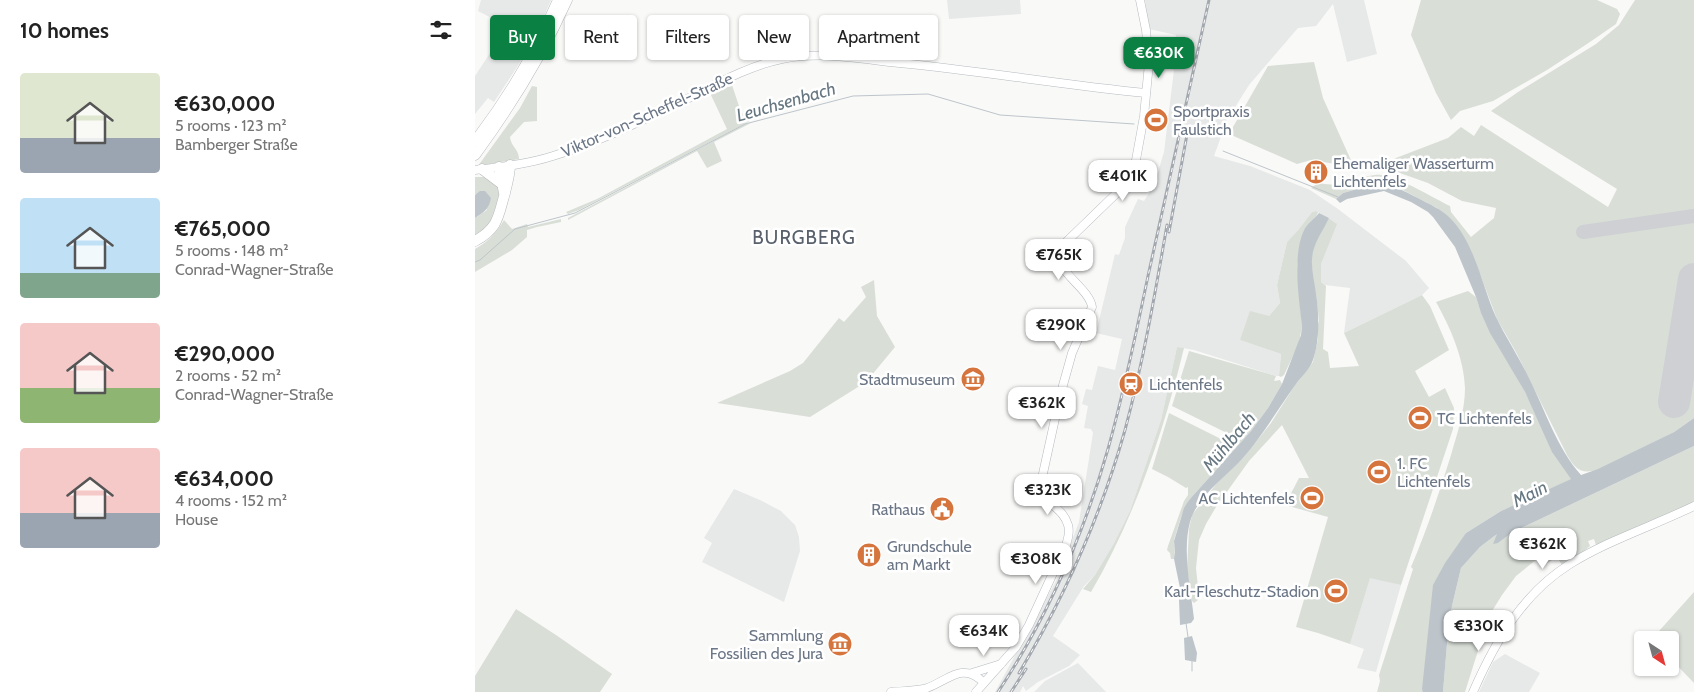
<!DOCTYPE html>
<meta charset="utf-8">
<style>
:root{--surface:#fff;--page:#f2f2f2;--text:#222;--muted:#767676;--accent:#0b8043}
body{margin:0;font-family:Cabin,sans-serif;background:var(--page);color:var(--text);height:100vh;display:flex;flex-direction:column;font-size:19px;white-space:nowrap}
*{box-sizing:border-box;margin:0}
p{font-size:16px;color:var(--muted)}
.icon{flex:none;width:28px;height:28px;fill:none;stroke:currentColor;stroke-width:2;stroke-linecap:round;stroke-linejoin:round}
.map{position:relative;flex:1;overflow:hidden}
.drawer{display:flex;flex-direction:column;background:var(--surface);width:475px}
.drawer>*{flex:none}
.guide{position:absolute;left:15px;top:15px;width:475px;height:45px;display:flex;gap:10px}
.needle{width:32px;rotate:144deg}
.controls{position:absolute;left:1159px;top:631px;display:grid;gap:10px}
.controls a{display:grid;place-items:center;width:45px;height:45px;border-radius:5px;background:var(--surface);box-shadow:0 1px 4px #0004;font-size:25px}
.price{position:absolute;translate:-50% -42px;padding:0 11px;border-radius:10px;background:#fff;color:#222;font-size:16px;line-height:32px;filter:drop-shadow(0 1px 2px #0008)}
.price::after{content:'';position:absolute;left:50%;top:30px;width:15px;height:11px;margin-left:-8px;background:inherit;clip-path:polygon(0 0,100% 0,50% 100%)}
.price.on{background:var(--accent);color:#fff}
ul{padding:0;list-style:none}
li{display:flex;align-items:center;gap:15px;height:125px;padding:0 20px}
li span{display:grid;place-items:center;flex:none;width:140px;height:100px;border-radius:5px;color:#555}
li>.icon{margin-inline-start:auto}
span .icon{width:60px;height:60px;fill:#fffc;stroke-width:1}
li b{font-size:21px}
h2{display:flex;justify-content:space-between;align-items:center;height:60px;padding:0 20px;font-size:21px}
.pill{padding:0 18px;border-radius:5px;background:var(--surface);box-shadow:0 1px 4px #0004;font-size:18px;line-height:45px}
.pill.on{background:var(--accent);color:#fff}
main{display:flex;flex:1;min-height:0}
.map>svg:first-child{display:block}
.built{fill:#e7e8e8}
.green{fill:#d9ded7}
.water{fill:#bdc5cb}
.lines{fill:none;stroke-linecap:round;stroke-linejoin:round}
.stream{stroke:#bdc5cb;stroke-width:1}
.taxiway{stroke:#ced0d4;stroke-width:14}
.runway{stroke:#ced0d4;stroke-width:32}
.secondary-casing{stroke:#b6babf;stroke-width:9}
.highway-casing{stroke:#b5b8bc;stroke-width:11}
.secondary{stroke:#fff;stroke-width:8}
.highway{stroke:#fff;stroke-width:10}
.rail-casing{stroke:#a3a8af;stroke-width:3}
.rail{stroke:#fff;stroke-width:1;stroke-dasharray:4;stroke-linecap:butt}
.labels{text-anchor:middle;dominant-baseline:central;stroke-width:5;stroke-linejoin:round;paint-order:stroke}
.poi-label{font-size:16px;fill:#6b7686;stroke:#fff;text-anchor:start}
.street-label{font-size:16px;fill:#6b7686;stroke:#fff}
.water-label{font-size:18px;font-style:italic;fill:#677781;stroke:#fff}
.quarter-label{font-size:19px;letter-spacing:1px;fill:#58616c;stroke:#fff}
</style>
<main>
<section class="drawer">
<h2>10 homes<svg class="icon" aria-label="filters" viewBox="0 0 24 24"><path d="M4 7h16M4 17h16"/><circle cx="9" cy="7" r="2"/><circle cx="15" cy="17" r="2"/></svg></h2>
<ul>
<li><span style="background:linear-gradient(#dfe7d0 65%,#9aa5b1 0)"><svg class="icon" aria-label="home" viewBox="0 0 24 24"><path d="M3 11l9-7 9 7M6 9v11h12V9"/></svg></span><div><b>€630,000</b><p>5 rooms · 123 m²</p><p>Bamberger Straße</p></div></li>
<li><span style="background:linear-gradient(#bfe0f5 75%,#7fa58c 0)"><svg class="icon" aria-label="home" viewBox="0 0 24 24"><path d="M3 11l9-7 9 7M6 9v11h12V9"/></svg></span><div><b>€765,000</b><p>5 rooms · 148 m²</p><p>Conrad-Wagner-Straße</p></div></li>
<li><span style="background:linear-gradient(#f6c9c9 65%,#8fb573 0)"><svg class="icon" aria-label="home" viewBox="0 0 24 24"><path d="M3 11l9-7 9 7M6 9v11h12V9"/></svg></span><div><b>€290,000</b><p>2 rooms · 52 m²</p><p>Conrad-Wagner-Straße</p></div></li>
<li><span style="background:linear-gradient(#f6c9c9 65%,#9aa5b1 0)"><svg class="icon" aria-label="home" viewBox="0 0 24 24"><path d="M3 11l9-7 9 7M6 9v11h12V9"/></svg></span><div><b>€634,000</b><p>4 rooms · 152 m²</p><p>House</p></div></li>
</ul>
</section>
<div class="map">
<svg width="1219" height="692" viewBox="0 0 1219 692">
<rect width="100%" height="100%" fill="#f9f9f8"/>
<path class="built" d="M6,0H76L62,32L44,64L19,102L13,98L0,114V76L17,50L30,25L3,11Z
M472,0H545L546,14L474,19Z
M670,0H889L902,54L872,62L858,4L841,26L823,28L774,85L752,120L739,156L775,166L835,190L863,209L931,261L954,288L947,295L869,333L875,288L850,285L846,282V264L861,223L841,211L837,212L824,229L812,242L802,285L805,303L794,316L765,340L806,354L804,376H801L719,350L702,347L686,420L655,511L638,545L620,575L609,586L578,636L605,655L594,666L563,682L551,691L548,686L545,692H520L582,579L604,522L618,433L616,429L609,428L613,406L607,404L611,389L617,390L623,366L640,370L647,339L621,333L640,254L644,255L645,252L650,238V227L663,199L669,201L674,193L683,172L689,152L699,70L695,69L701,35L674,29Z
M259,489L285,500L306,511L320,525L324,537L325,551L309,602L227,562L237,543L229,538Z
M895,577L926,585L901,672L882,668L889,649L875,644Z
M1030,654L1065,673L1054,692H1004L1018,662Z
M603,663L631,692H559L570,681Z"/>
<path class="green" d="M946,0H1122L1142,9L1145,14L1141,24L1112,44L1072,70L1018,101L985,111L976,120L961,93L936,35Z
M1160,0H1219V418L1199,432L1123,470C1106,474 1101,470 1092,455L1042,354L1022,319L1005,274L962,208L924,188L900,184L868,193L861,199L836,188L843,183C867,188 877,178 900,175C917,172 958,198 975,206L976,212L996,237L1019,218L1021,208L987,201L953,183L922,172L900,166L973,138L986,127L999,136L1006,125L1133,207L1142,189L1016,111L1043,92L1121,44L1144,25Z
M839,62L848,98L879,167L836,160L822,164L754,134L793,66Z
M257,85L265,109L272,121H275L104,210L93,214L91,212L122,199L252,129L235,93Z
M57,86L62,87V121L49,122L35,137C36,147 44,149 44,159L3,166L45,108Z
M276,123L239,142L247,161L232,168L222,151L93,220V218L270,124Z
M0,177H9L18,181L25,189V195L15,226L0,237V218L12,210L1,194L0,195Z
M841,211L843,212L842,215L829,230L822,265L827,326L824,343L809,375L806,377L804,376L806,354L765,340L775,311L794,316L805,303L802,285L812,242L824,229L837,212Z
M86,219V222L62,227L52,230V237L37,250L0,272V249C14,241 21,233 29,220L37,229L52,224L53,227Z
M853,219H855L862,224L846,264V282L851,286L848,349L853,352L855,368L884,366L869,333L947,295L955,306L974,350L940,371L954,397L970,388L979,408L978,429L926,585L895,578L875,644L843,633L821,627L853,517L810,505L824,478H834L807,425L774,461L741,507L731,524L724,540L721,568L724,597L723,600L719,603L717,601L712,569L714,529L717,515L742,483L768,458L796,423L820,385L838,362L843,339L842,328L844,321L841,293L837,280V254L842,238Z
M399,280L402,316L420,347L391,382L335,417L242,403L315,371L328,363L364,318L369,322L391,297L386,287Z
M993,291L1001,297C1011,332 1033,360 1050,392C1065,422 1076,452 1097,479L1026,511L991,533L948,692H902L905,681L904,675L938,569L936,567C952,530 964,493 976,455C982,434 990,411 990,388C989,358 975,327 961,302Z
M702,347L709,348C689,431 659,519 616,592L608,589L620,575L638,545L655,511L686,420Z
M714,351L801,376L799,381L805,380L807,384L793,408L776,431L714,500L706,517L699,540L700,557L699,559H696L695,553L692,550L693,546L709,501L713,495V487L711,488L693,477L677,469L694,413L754,443L760,437L697,406Z
M1219,446V503L1125,545H1121L1119,539L1113,541L1115,546L1104,555L1087,565L1082,557L1067,566L1062,559L1041,576L1027,595L1014,616L990,692H968L973,632L977,606L986,568L1005,547L1022,534L1023,543L1038,532Z
M1219,592V683L1195,658V640H1176Z
M41,609L81,635L137,674L125,692H0V676Z"/>
<path class="water" d="M900,184C918,185 927,190 943,198C954,204 966,209 975,218C1000,243 1007,286 1021,317C1031,338 1044,357 1054,378C1070,410 1082,448 1106,475L1123,469L1199,432L1219,418V446L1038,532L1023,543L1018,544L1022,534L1005,547L986,568L977,606L973,632L968,692H948L947,689L958,585L970,563L991,533L1026,511L1096,479L1077,452L1050,392L1015,333L1006,313L1001,297L980,247L958,217L953,212L936,202L909,191L872,199L865,203L861,199L868,193Z
M5,191H10L16,198C14,209 9,212 0,218V195Z
M844,213L854,218C849,229 841,239 838,252C835,265 839,280 841,293C844,314 845,340 838,360C835,369 826,377 821,384C803,409 788,435 768,458C751,477 722,496 715,522C707,552 716,589 719,619L716,623L705,625L704,600L705,588L699,559L700,553L699,541L709,508L714,500L776,431L793,408L807,384L826,335L827,326C824,298 817,256 829,230C832,224 840,218 844,213Z
M717,636L722,653L721,662L710,660L709,638Z"/>
<g class="lines">
<path class="stream" d="M748,151L863,197
M0,262L5,260L40,229L100,213L270,124L378,96L453,94L525,115L659,124
M711,623L713,637
M717,660V671"/>
<path class="taxiway" d="M1108,232L1219,216"/>
<path class="runway" d="M1199,402L1219,279"/>
<defs>
<path id="secondary" d="M0,170C26,167 53,164 78,156C120,143 160,124 200,105C233,89 271,66 307,59C346,51 385,59 424,63C507,71 589,85 671,93
M497,673L526,664
M416,692C428,691 441,691 452,688C474,680 488,661 509,683
M501,692L541,647L554,625L591,545C593,539 595,531 593,525C587,504 565,506 567,478L585,396L597,353L617,307C614,286 572,268 587,246L648,187L659,171L669,116L674,63L671,30L665,0
M998,692C1020,642 1047,594 1095,564C1134,540 1178,526 1219,506"/>
<path id="highway" d="M0,141C34,97 61,51 83,0
M0,155C36,106 67,56 92,0
M24,167L29,193
M7,169L27,184
M0,241C24,228 23,216 30,193C32,183 35,175 35,165"/>
</defs>
<use href="#secondary" class="secondary-casing"/>
<use href="#highway" class="highway-casing"/>
<use href="#secondary" class="secondary"/>
<use href="#highway" class="highway"/>
<defs>
<path id="rail" d="M694,232L713,129
M544,673C589,598 626,515 650,430C668,363 680,294 692,225
M523,692C572,618 609,533 633,449C649,392 661,334 673,276C694,184 714,92 734,0
M536,692L551,669"/>
</defs>
<use href="#rail" class="rail-casing"/>
<use href="#rail" class="rail"/>
</g>
<defs>
<symbol id="stadium-disc" viewBox="-11 -11 22 22"><circle r="9.5" fill="#d5743c" stroke="#fff"/><path d="M0-5a6.5 5 0 1 0 0 10a6.5 5 0 1 0 0-10ZM-3.5-1.8h7v3.6h-7Z" fill="#fff"/></symbol>
<symbol id="building-disc" viewBox="-11 -11 22 22"><circle r="9.5" fill="#d5743c" stroke="#fff"/><path d="M-4-6H4V6H1V3H-1V6H-4ZM-2.5-4.3h1.7v1.8h-1.7ZM.8-4.3h1.7v1.8H.8ZM-2.5-1h1.7V.8h-1.7ZM.8-1h1.7V.8H.8Z" fill="#fff"/></symbol>
<symbol id="museum-disc" viewBox="-11 -11 22 22"><circle r="9.5" fill="#d5743c" stroke="#fff"/><path d="M0-6L6-3V-2H-6V-3ZM-5-1h2V3h-2ZM-1-1h2V3h-2ZM3-1h2V3H3ZM-6 4H6V6H-6Z" fill="#fff"/></symbol>
<symbol id="station-disc" viewBox="-11 -11 22 22"><circle r="9.5" fill="#d5743c" stroke="#fff"/><path d="M-3-6H3Q5-6 5-4V2Q5 4 3 4L4.5 6H3L1.5 4h-3L-3 6H-4.5L-3 4Q-5 4-5 2V-4Q-5-6-3-6ZM-3.5-4v3h7v-3ZM-3.5 1v1.5H-2V1ZM2 1v1.5H3.5V1Z" fill="#fff"/></symbol>
<symbol id="civic-disc" viewBox="-11 -11 22 22"><circle r="9.5" fill="#d5743c" stroke="#fff"/><path d="M-.6-6.5H3V-4.5H.6V-3L4-1V1h2V6H-6V1h2V-1L-.6-3ZM-1.2 2.5V6h2.4V2.5Z" fill="#fff"/></symbol>
</defs>
<g fill-rule="evenodd">
<use href="#stadium-disc" x="667" y="106" width="28" height="28"/>
<use href="#building-disc" x="827" y="158" width="28" height="28"/>
<use href="#museum-disc" x="484" y="365" width="28" height="28"/>
<use href="#station-disc" x="642" y="370" width="28" height="28"/>
<use href="#stadium-disc" x="931" y="404" width="28" height="28"/>
<use href="#stadium-disc" x="890" y="458" width="28" height="28"/>
<use href="#stadium-disc" x="823" y="484" width="28" height="28"/>
<use href="#civic-disc" x="453" y="495" width="28" height="28"/>
<use href="#building-disc" x="380" y="541" width="28" height="28"/>
<use href="#stadium-disc" x="847" y="577" width="28" height="28"/>
<use href="#museum-disc" x="351" y="630" width="28" height="28"/>
</g>
<g class="labels">
<g class="poi-label">
<text x="698" y="111">Sportpraxis<tspan x="698" dy="18">Faulstich</tspan></text>
<text x="858" y="163">Ehemaliger Wasserturm<tspan x="858" dy="18">Lichtenfels</tspan></text>
<text x="480" y="379" text-anchor="end">Stadtmuseum</text>
<text x="674" y="384">Lichtenfels</text>
<text x="962" y="418">TC Lichtenfels</text>
<text x="922" y="463">1. FC<tspan x="922" dy="18">Lichtenfels</tspan></text>
<text x="820" y="498" text-anchor="end">AC Lichtenfels</text>
<text x="450" y="509" text-anchor="end">Rathaus</text>
<text x="412" y="546">Grundschule<tspan x="412" dy="18">am Markt</tspan></text>
<text x="844" y="591" text-anchor="end">Karl-Fleschutz-Stadion</text>
<text x="348" y="635" text-anchor="end">Sammlung<tspan x="348" dy="18">Fossilien des Jura</tspan></text>
</g>
<g class="street-label">
<text transform="translate(172 115) rotate(-24)">Viktor-von-Scheffel-Straße</text>
</g>
<g class="water-label">
<text transform="translate(311 102) rotate(-16)">Leuchsenbach</text>
<text transform="translate(754 442) rotate(-50)">Mühlbach</text>
<text transform="translate(1055 494) rotate(-27)">Main</text>
</g>
<g class="quarter-label">
<text x="329" y="237">BURGBERG</text>
</g>
</g>
</svg>
<div class="controls">
<a><svg class="needle" viewBox="-14 -14 28 28"><path d="M0-13l5 13h-10z" fill="#e53935"/><path d="M0 13l5-13h-10z" fill="#767676"/></svg></a>
</div>
<b class="price on" style="left:684px;top:79px">€630K</b>
<b class="price" style="left:648px;top:202px">€401K</b>
<b class="price" style="left:584px;top:281px">€765K</b>
<b class="price" style="left:586px;top:351px">€290K</b>
<b class="price" style="left:567px;top:429px">€362K</b>
<b class="price" style="left:573px;top:516px">€323K</b>
<b class="price" style="left:1068px;top:570px">€362K</b>
<b class="price" style="left:561px;top:585px">€308K</b>
<b class="price" style="left:1004px;top:652px">€330K</b>
<b class="price" style="left:509px;top:657px">€634K</b>
<div class="guide">
<a class="pill on">Buy</a>
<a class="pill">Rent</a>
<a class="pill">Filters</a>
<a class="pill">New</a>
<a class="pill">Apartment</a>
</div>
</div>
</main>
